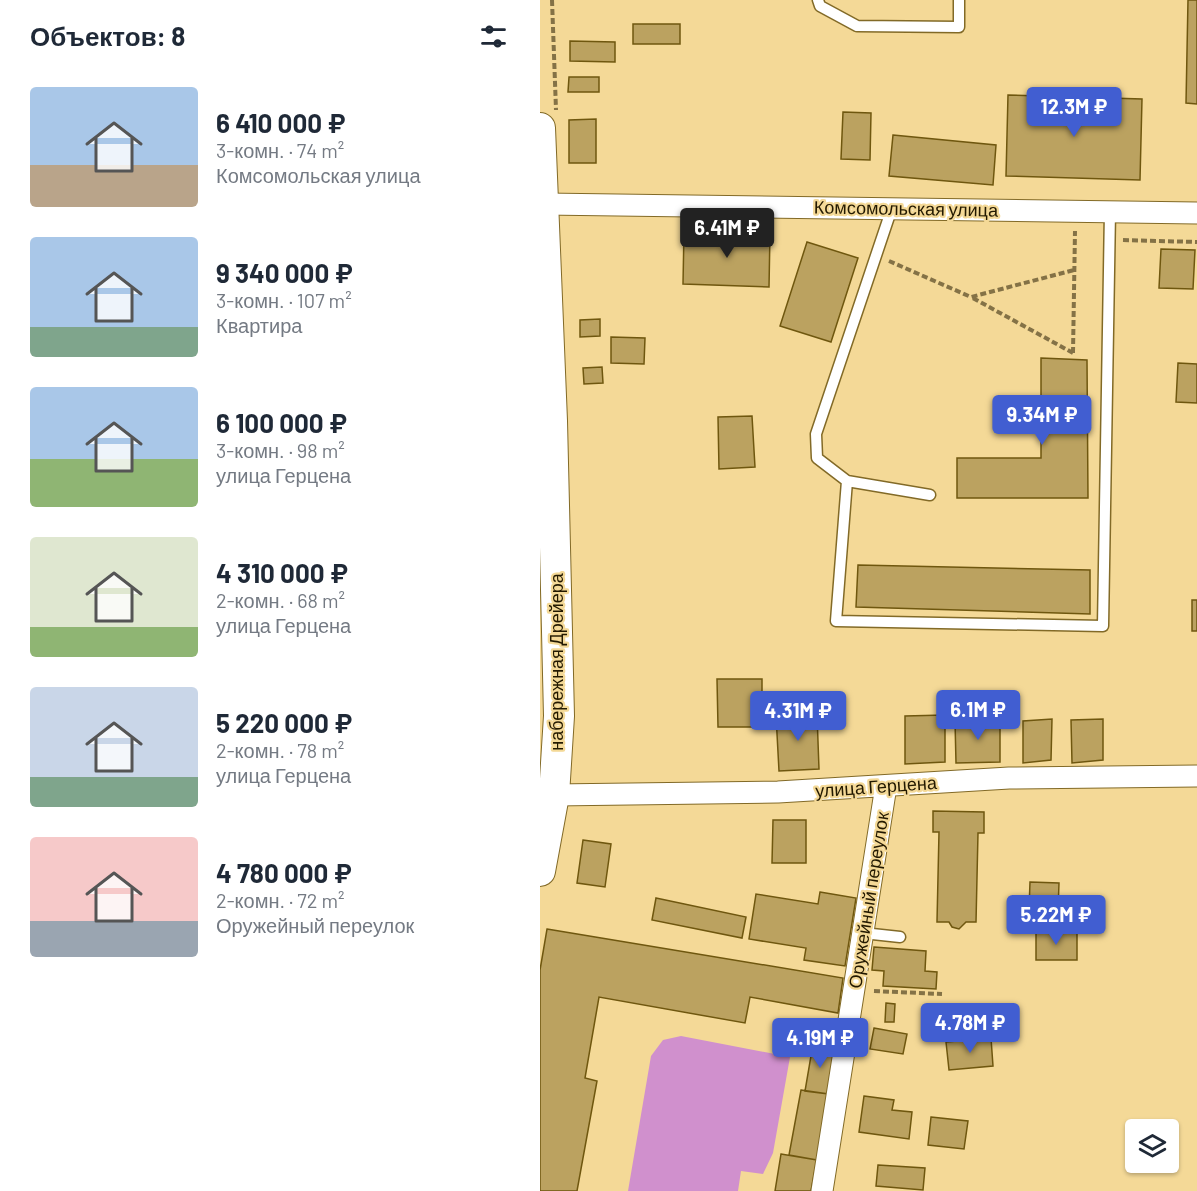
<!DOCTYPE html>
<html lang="ru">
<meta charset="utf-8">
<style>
:root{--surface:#fff;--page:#f2f2f3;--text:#1f2937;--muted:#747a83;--accent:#415ed1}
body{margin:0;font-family:Barlow,sans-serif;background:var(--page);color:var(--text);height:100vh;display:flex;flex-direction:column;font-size:22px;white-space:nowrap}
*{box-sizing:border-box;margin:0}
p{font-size:20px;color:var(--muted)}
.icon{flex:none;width:33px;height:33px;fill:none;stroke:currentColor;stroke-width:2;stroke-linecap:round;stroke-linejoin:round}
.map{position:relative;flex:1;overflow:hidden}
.panel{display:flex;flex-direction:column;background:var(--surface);width:540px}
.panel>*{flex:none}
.buttons{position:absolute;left:585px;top:1119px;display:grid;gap:12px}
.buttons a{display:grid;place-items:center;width:54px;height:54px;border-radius:6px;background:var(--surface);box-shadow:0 2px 4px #0004;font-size:30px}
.price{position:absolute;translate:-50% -51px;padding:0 14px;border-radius:6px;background:var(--accent);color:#fff;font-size:20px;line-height:39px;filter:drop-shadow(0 2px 3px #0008)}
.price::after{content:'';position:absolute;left:50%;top:36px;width:18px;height:14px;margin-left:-9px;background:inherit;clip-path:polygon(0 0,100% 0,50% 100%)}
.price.active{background:#222;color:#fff}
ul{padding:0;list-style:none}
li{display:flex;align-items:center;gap:18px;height:150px;padding:0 30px}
li span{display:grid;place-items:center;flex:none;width:168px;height:120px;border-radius:6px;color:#555}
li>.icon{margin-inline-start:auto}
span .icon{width:72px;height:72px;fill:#fffc;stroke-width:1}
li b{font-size:26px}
h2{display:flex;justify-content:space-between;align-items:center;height:72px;padding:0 30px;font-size:26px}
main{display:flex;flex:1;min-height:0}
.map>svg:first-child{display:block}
.green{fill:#d090cd}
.building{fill:#bba260;stroke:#6f570f;stroke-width:1.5}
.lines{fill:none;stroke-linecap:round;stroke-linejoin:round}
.lane-casing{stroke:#826a27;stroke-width:13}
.street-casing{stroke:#826a27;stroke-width:23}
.secondary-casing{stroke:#826a27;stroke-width:32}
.path{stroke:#847246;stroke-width:4;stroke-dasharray:6 3;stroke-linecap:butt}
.lane{stroke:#fff;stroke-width:10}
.street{stroke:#fff;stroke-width:21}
.secondary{stroke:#fff;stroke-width:30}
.labels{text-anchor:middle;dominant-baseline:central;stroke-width:4.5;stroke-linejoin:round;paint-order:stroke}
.street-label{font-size:18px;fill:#231900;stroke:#f4d997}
</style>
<main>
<section class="panel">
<h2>Объектов: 8<svg class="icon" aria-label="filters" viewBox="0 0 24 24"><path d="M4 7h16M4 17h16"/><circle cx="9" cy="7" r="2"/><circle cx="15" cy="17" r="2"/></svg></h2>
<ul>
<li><span style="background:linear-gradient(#a9c7e8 65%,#b9a48a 0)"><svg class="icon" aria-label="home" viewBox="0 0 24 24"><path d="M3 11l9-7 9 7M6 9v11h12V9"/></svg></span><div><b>6 410 000 ₽</b><p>3-комн. · 74 m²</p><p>Комсомольская улица</p></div></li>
<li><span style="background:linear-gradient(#a9c7e8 75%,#7fa58c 0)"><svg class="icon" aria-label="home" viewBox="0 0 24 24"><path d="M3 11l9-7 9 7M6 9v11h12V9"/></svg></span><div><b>9 340 000 ₽</b><p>3-комн. · 107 m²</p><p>Квартира</p></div></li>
<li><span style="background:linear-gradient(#a9c7e8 60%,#8fb573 0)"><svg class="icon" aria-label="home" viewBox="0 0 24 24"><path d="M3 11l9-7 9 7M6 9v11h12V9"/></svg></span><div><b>6 100 000 ₽</b><p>3-комн. · 98 m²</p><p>улица Герцена</p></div></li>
<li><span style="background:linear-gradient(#dfe7d0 75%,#8fb573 0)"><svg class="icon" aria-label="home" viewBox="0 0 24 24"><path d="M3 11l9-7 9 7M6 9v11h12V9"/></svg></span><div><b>4 310 000 ₽</b><p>2-комн. · 68 m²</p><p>улица Герцена</p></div></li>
<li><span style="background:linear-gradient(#c9d6e8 75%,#7fa58c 0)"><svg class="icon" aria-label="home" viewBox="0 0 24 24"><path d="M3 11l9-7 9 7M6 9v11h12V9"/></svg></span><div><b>5 220 000 ₽</b><p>2-комн. · 78 m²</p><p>улица Герцена</p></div></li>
<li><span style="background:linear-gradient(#f6c9c9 70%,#9aa5b1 0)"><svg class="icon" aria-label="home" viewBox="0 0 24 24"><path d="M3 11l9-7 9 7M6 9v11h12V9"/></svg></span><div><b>4 780 000 ₽</b><p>2-комн. · 72 m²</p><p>Оружейный переулок</p></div></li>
</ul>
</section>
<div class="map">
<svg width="657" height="1191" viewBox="0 0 657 1191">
<rect width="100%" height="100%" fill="#f4d997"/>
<path class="green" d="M141,1036L250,1057L233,1153L223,1174L201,1171L198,1191H88L111,1056L123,1040Z"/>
<path class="building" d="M648,0H657V104L646,103Z
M93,24H140V44H93Z
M30,41L75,42V62L30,61Z
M29,77H59V92H28Z
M468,95L602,99L600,180L466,176Z
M303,112L331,113L330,160L301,159Z
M56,119V163H29V120Z
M353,135L456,145L453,185L349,176Z
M144,231L230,233L229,287L143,284Z
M267,242L318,258L291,342L240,326Z
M621,249L655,250L653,289L619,288Z
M60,319V336L40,337V320Z
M71,337L105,338L104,364L71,363Z
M501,358L547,360L548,498H417V458H501Z
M638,363L657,364V403L636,402Z
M62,367L63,383L44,384L43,368Z
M212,416L215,467L179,469L178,417Z
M318,565L550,570V614L316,607Z
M652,600H657V631H652Z
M177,679H222V727H178Z
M277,714L279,769L239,771L236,715Z
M405,715V762L365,764V716Z
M512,719L511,760L483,763V721Z
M563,719V760L532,763L531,720Z
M460,720V762L416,763L415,721Z
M393,811L444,812V833H438L436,922H426L419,929L412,927L409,922H397L399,832H393Z
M233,820H266V863H232Z
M43,840L71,844L65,887L37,883Z
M490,882L519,883L518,911L489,910Z
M280,892L316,898L305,966L264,960L266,948L209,939L216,894L278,904Z
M116,898L206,917L202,938L112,920Z
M7,929L303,978L298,1013L210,997L205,1023L59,997L45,1078L57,1081L37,1191H0V970Z
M496,933H537V960H496Z
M334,947L386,951L385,971L397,972L396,989L343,986L344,971L332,970Z
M346,1003L355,1004L354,1022H345Z
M334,1028L367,1034L363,1054L330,1049Z
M451,1038L453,1066L409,1070L406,1042Z
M273,1044L296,1048L288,1094L265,1091Z
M261,1090L288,1094L277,1160L249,1155Z
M324,1096L354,1100L352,1110L372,1112L369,1139L319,1132Z
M391,1117L428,1121L424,1149L388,1145Z
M241,1154L277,1160L271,1191H235Z
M338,1165L385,1168L383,1190L336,1186Z"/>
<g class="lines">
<defs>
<path id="lane" d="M278,0L280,6L317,26L419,27V0
M352,208L276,434L277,458L307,481L390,495
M307,481L296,621L563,626L570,211
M323,933L360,937"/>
<path id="street" d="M4,204L657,213
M14,795L238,792L469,778L657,776
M282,1191L346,786"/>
<path id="secondary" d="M0,128L12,421L19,716L14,795L0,871"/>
</defs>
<use href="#lane" class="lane-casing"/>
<use href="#street" class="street-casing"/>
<use href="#secondary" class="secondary-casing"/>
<path class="path" d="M12,0L16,110
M583,240L657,242
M349,261L431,297
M533,353L431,297L534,270
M533,353L535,231
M334,991L402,994"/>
<use href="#lane" class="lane"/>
<use href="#street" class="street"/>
<use href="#secondary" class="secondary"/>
</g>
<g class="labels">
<g class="street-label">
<text transform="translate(366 208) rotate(1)">Комсомольская улица</text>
<text transform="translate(16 662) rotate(-90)">набережная Дрейера</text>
<text transform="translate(336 786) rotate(-4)">улица Герцена</text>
<text transform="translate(328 900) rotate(-81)">Оружейный переулок</text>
</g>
</g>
</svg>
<div class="buttons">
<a><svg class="icon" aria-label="layers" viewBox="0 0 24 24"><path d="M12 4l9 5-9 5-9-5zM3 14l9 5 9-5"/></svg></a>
</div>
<b class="price" style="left:534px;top:138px">12.3M ₽</b>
<b class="price active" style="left:187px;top:259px">6.41M ₽</b>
<b class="price" style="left:502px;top:446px">9.34M ₽</b>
<b class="price" style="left:438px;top:741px">6.1M ₽</b>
<b class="price" style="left:258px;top:742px">4.31M ₽</b>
<b class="price" style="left:516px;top:946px">5.22M ₽</b>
<b class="price" style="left:430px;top:1054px">4.78M ₽</b>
<b class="price" style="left:280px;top:1069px">4.19M ₽</b>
</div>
</main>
